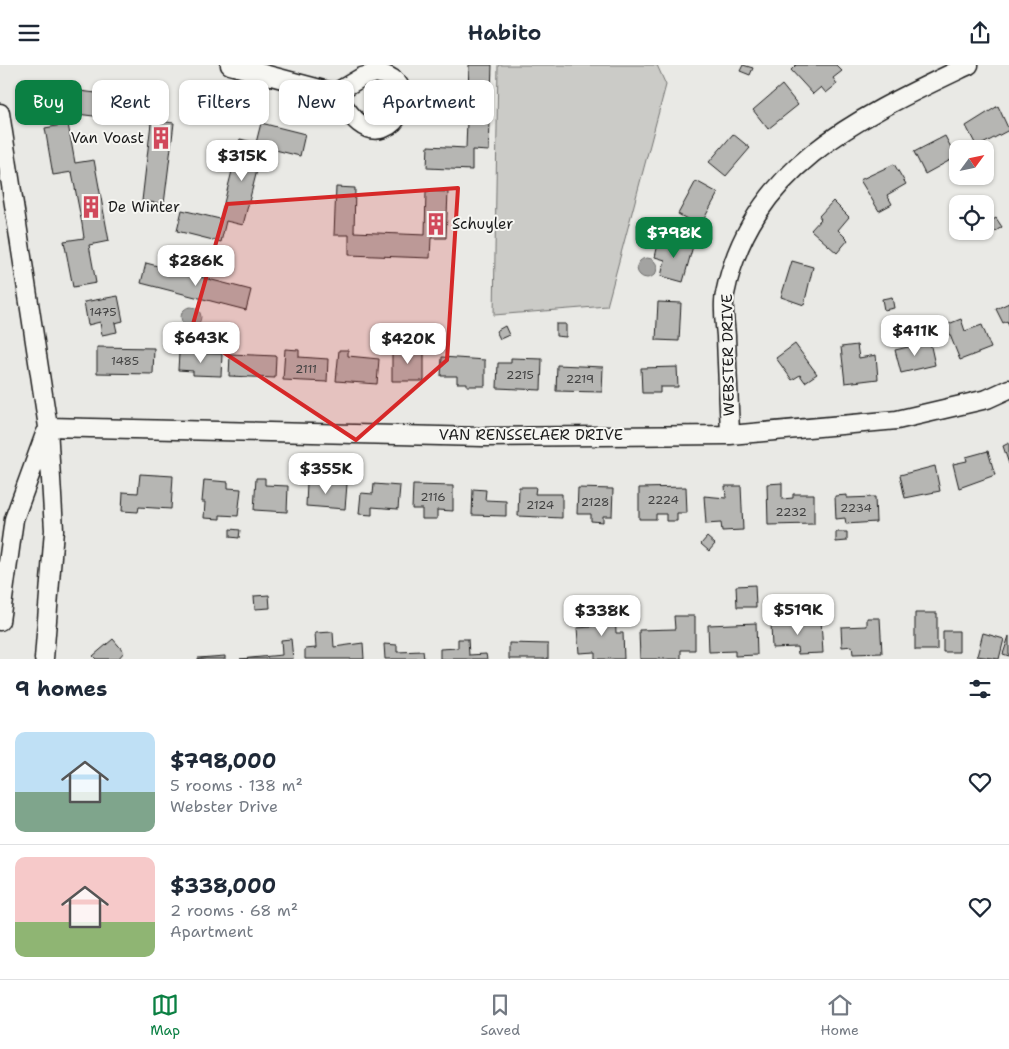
<!DOCTYPE html>
<meta charset="utf-8">
<style>
:root{--surface:#fff;--page:#f2f2f3;--text:#1f2937;--muted:#747a83;--line:#e0e1e3;--accent:#0b8043}
body{margin:0;font-family:"Shantell Sans",sans-serif;background:var(--page);color:var(--text);height:100vh;display:flex;flex-direction:column;font-size:19px;white-space:nowrap}
*{box-sizing:border-box;margin:0}
p{font-size:16px;color:var(--muted)}
.icon{flex:none;width:28px;height:28px;fill:none;stroke:currentColor;stroke-width:2;stroke-linecap:round;stroke-linejoin:round}
.map{position:relative;height:594px;overflow:hidden}
.sheet{display:flex;flex-direction:column;background:var(--surface);flex:1}
.sheet>*{flex:none}
.top-card{position:absolute;left:15px;top:15px;width:500px;height:45px;display:flex;gap:10px}
.needle{width:32px;rotate:57deg}
.buttons{position:absolute;left:949px;top:75px;display:grid;gap:10px}
.buttons a{display:grid;place-items:center;width:45px;height:45px;border-radius:10px;background:var(--surface);box-shadow:0 1px 4px #0004;font-size:25px}
.price{position:absolute;translate:-50% -42px;padding:0 11px;border-radius:10px;background:#fff;color:#222;font-size:16px;line-height:32px;filter:drop-shadow(0 1px 2px #0008)}
.price::after{content:'';position:absolute;left:50%;top:30px;width:15px;height:11px;margin-left:-8px;background:inherit;clip-path:polygon(0 0,100% 0,50% 100%)}
.price.active{background:var(--accent);color:#fff}
ul{padding:0;list-style:none}
li{display:flex;align-items:center;gap:15px;height:125px;padding:0 15px}
li+li{border-top:1px solid var(--line)}
li span{display:grid;place-items:center;flex:none;width:140px;height:100px;border-radius:10px;color:#555}
li>.icon{margin-inline-start:auto}
span .icon{width:60px;height:60px;fill:#fffc;stroke-width:1}
li b{font-size:21px}
h2{display:flex;justify-content:space-between;align-items:center;height:60px;padding:0 15px;font-size:21px}
.pill{padding:0 18px;border-radius:10px;background:var(--surface);box-shadow:0 1px 4px #0004;font-size:18px;line-height:45px}
.pill.active{background:var(--accent);color:#fff}
header{display:flex;justify-content:space-between;align-items:center;height:65px;padding:0 15px;background:var(--surface);font-size:22px;font-weight:600}
.menu{display:flex;justify-content:space-around;align-items:center;height:70px;border-top:1px solid var(--line);background:var(--surface);font-size:14px;color:var(--muted)}
.menu a{display:grid;justify-items:center;gap:2px}
.menu .active{color:var(--accent)}
.map>svg:first-child{display:block}
.green{fill:#cbcbc7;stroke:#747472}
.water{fill:#a3a3a1;stroke:#6d6d6c}
.building{fill:#b6b6b3;stroke:#1c1c1c}
.lines{fill:none;stroke-linecap:round;stroke-linejoin:round}
.street-casing{stroke:#1c1c1c;stroke-width:21}
.street{stroke:#f6f6f2;stroke-width:18}
.marked{fill:#d62828;fill-opacity:0.2;stroke:#d62828;stroke-width:4;stroke-linejoin:round}
.labels{text-anchor:middle;dominant-baseline:central;stroke-width:4;stroke-linejoin:round;paint-order:stroke}
.number-label{font-size:12px;fill:#424242}
.poi-label{font-size:15px;fill:#1c1c1c;stroke:#f6f6f2;text-anchor:start}
.street-label{font-size:15px;fill:#1c1c1c;stroke:#f6f6f2}
</style>
<header><svg class="icon" aria-label="menu" viewBox="0 0 24 24"><path d="M4 6h16M4 12h16M4 18h16"/></svg>Habito<svg class="icon" aria-label="share" viewBox="0 0 24 24"><path d="M12 15V3M7 8l5-5 5 5M5 13v7h14v-7"/></svg></header>
<div class="map">
<svg width="1009" height="594" viewBox="0 0 1009 594">
<rect width="100%" height="100%" fill="#e9e9e5"/>
<filter id="ink" filterUnits="userSpaceOnUse"><feTurbulence type="fractalNoise" baseFrequency=".02" numOctaves="2"/><feDisplacementMap in="SourceGraphic" scale="10" xChannelSelector="R" yChannelSelector="G"/><feConvolveMatrix kernelMatrix="1 2 1 2 8 2 1 2 1" color-interpolation-filters="sRGB"/></filter>
<g filter="url(#ink)">
<path class="green" d="M498,0H657L666,20L607,241L494,250Z"/>
<path class="water" d="M637 203a10 10 0 1 1 20 0a10 10 0 1 1-20 0Z
M181 252a10 10 0 1 1 20 0a10 10 0 1 1-20 0Z"/>
<path class="building" d="M469,0H492L489,86L472,85V105L427,103L428,81L466,83Z
M743,0L753,3L750,10L740,6Z
M796,0H836L842,6L833,13L837,19L826,28L821,22L813,29L791,5Z
M782,20L798,40L768,64L753,45Z
M80,26L160,36L157,56L174,58L164,139L142,136L151,58L77,49Z
M998,41L1009,65L977,82L966,61Z
M261,58L305,69L300,91L263,82L243,160L226,156L221,177L177,166L182,145L220,154L240,74L256,78Z
M68,59L75,98L94,95L109,176L89,180L96,218L73,222L64,176L84,173L82,159L72,107L53,110L45,63Z
M733,69L750,83L726,111L709,97Z
M945,71L956,92L925,109L914,87Z
M894,99L906,119L887,130L892,139L879,146L860,115Z
M696,116L718,128L700,161L678,149Z
M336,122L355,123L354,167L425,170L426,126L448,127L446,173H431L430,193L349,190V170H334Z
M833,136L849,152L838,165L848,175L837,188L811,165L821,154L819,151Z
M996,153L1002,162L991,169L986,159Z
M670,174L693,181L683,217L661,211L665,195L655,192L659,175L669,178Z
M792,196L813,202L804,240L781,232Z
M146,198L251,225L246,245L141,218Z
M118,231L123,256L115,258L117,267L102,270L100,257L88,260L84,237Z
M892,232L894,243L884,245L882,234Z
M658,237L681,238L679,276L656,275Z
M1009,238V261L1007,256L1003,258L996,244Z
M961,254L965,266L982,260L991,283L960,295L946,260Z
M556,259H566V272L556,271Z
M505,261L509,270L500,274L496,266Z
M930,277L935,300L901,308L895,285Z
M795,279L817,309L805,317L800,310L792,315L776,293Z
M404,280H415V288L424,287V316H392V286H404Z
M857,280L859,293L876,290L878,314L845,318L841,282Z
M97,282L154,283L153,309L97,308Z
M285,284L299,285V292L328,294L327,317L283,315Z
M339,285H348V291L379,294L377,319L336,316Z
M179,288L222,289L221,311L193,310V306L178,305Z
M230,289L276,291L275,313L229,311Z
M442,292L485,295V321H467V318H457V311H441Z
M511,293L542,294L541,325L497,323L498,298H511Z
M557,300L603,302L602,327L556,326Z
M677,302L678,322H660V328H642L641,303Z
M1009,378V399L1003,381Z
M988,386L995,410L959,423L953,399L967,396L966,392Z
M935,401L940,426L905,433L900,410Z
M140,409L173,411L171,444L139,442L138,447L122,446L123,427L138,428Z
M256,413H265V420L288,421L287,447L254,445Z
M204,415L228,417V423L241,424L238,451L220,450V454L204,453L205,437H202Z
M307,417L347,419L345,444L306,441Z
M782,418V434L793,433V429H814V459L768,460L767,419Z
M374,419L400,421L398,444L372,442V450L359,449L361,428L373,429Z
M413,420L453,421V446L437,445V454H422V444H412Z
M725,421H741L743,465L722,466L721,458L706,459L704,431L726,433Z
M519,422H536L535,429H562V453L518,451Z
M686,422L687,448H677V456H666V449H656V454H639V423Z
M578,423L613,424L612,451H603V457L591,456V449H577Z
M473,424L486,425L485,435L506,436V451L472,450Z
M847,430V433L875,432L876,457L846,459L845,453L836,454L835,431Z
M230,464L240,465L239,473L230,472Z
M836,467H847V476L836,477Z
M707,472L715,479L709,486L701,479Z
M755,520L756,542H737L736,521Z
M269,530L270,543L255,544L254,531Z
M615,545L616,568H623L624,594H595V587L579,588L577,563L591,562L590,546Z
M915,548H937V585H915Z
M674,551H695V585H681V594H640L639,565L675,564Z
M867,553H880L882,588L853,589L852,581L842,582L841,562L867,561Z
M821,555L823,588L798,589L797,582L772,583L771,558Z
M756,558L757,590L735,591V586L709,587L708,560Z
M943,566H959V587H943Z
M333,567L334,582L363,578L364,594H305V584L316,583L315,568Z
M983,568L1004,574L999,594L977,591Z
M1009,571V591L1003,589Z
M113,574L124,587L118,594H96L93,591Z
M291,574L293,594H240L282,590L281,575Z
M458,574H468L469,590L486,589L487,594H440V584L458,583Z
M509,578L548,579V594H509Z
M384,579L397,580V587L423,586L424,594H385Z
M225,591V594H198V593Z"/>
<g class="lines">
<defs>
<path id="street" d="M230,0L335,28
M376,8C429,16 394,86 359,58C349,50 342,38 335,28L362,12Z
M0,48L48,362L54,465L44,594
M48,362L483,372L730,370L897,355L987,334L1009,324
M730,370C729,337 727,304 726,271C725,258 722,242 725,229C751,100 862,51 969,0
M0,556L14,454L45,369"/>
</defs>
<use href="#street" class="street-casing"/>
<use href="#street" class="street"/>
</g>
</g>
<path class="marked" d="M458,123L447,295L356,375L191,266L227,139Z"/>
<defs>
<symbol id="building-bare" viewBox="-9 -9 18 18"><path d="M-4-6H4V6H1V3H-1V6H-4ZM-2.5-4.3h1.7v1.8h-1.7ZM.8-4.3h1.7v1.8H.8ZM-2.5-1h1.7V.8h-1.7ZM.8-1h1.7V.8H.8Z" fill="#d1495b" stroke="#f6f6f2" stroke-width="2.5" paint-order="stroke"/></symbol>
</defs>
<g fill-rule="evenodd">
<use href="#building-bare" x="145" y="57" width="32" height="32"/>
<use href="#building-bare" x="75" y="126" width="32" height="32"/>
<use href="#building-bare" x="420" y="143" width="32" height="32"/>
</g>
<g class="labels">
<g class="number-label">
<text x="103" y="247">1475</text>
<text x="125" y="296">1485</text>
<text x="306" y="304">2111</text>
<text x="520" y="310">2215</text>
<text x="580" y="314">2219</text>
<text x="433" y="432">2116</text>
<text x="663" y="435">2224</text>
<text x="595" y="437">2128</text>
<text x="540" y="440">2124</text>
<text x="856" y="443">2234</text>
<text x="791" y="447">2232</text>
</g>
<g class="poi-label">
<text x="144" y="73" text-anchor="end">Van Voast</text>
<text x="108" y="142">De Winter</text>
<text x="452" y="159">Schuyler</text>
</g>
<g class="street-label">
<text transform="translate(728 290) rotate(-91)">WEBSTER DRIVE</text>
<text x="531" y="370">VAN RENSSELAER DRIVE</text>
</g>
</g>
</svg>
<div class="buttons">
<a><svg class="needle" viewBox="-14 -14 28 28"><path d="M0-13l5 13h-10z" fill="#e53935"/><path d="M0 13l5-13h-10z" fill="#747a83"/></svg></a>
<a><svg class="icon" aria-label="locate" viewBox="0 0 24 24"><circle cx="12" cy="12" r="6"/><path d="M12 2v4M12 18v4M2 12h4M18 12h4"/></svg></a>
</div>
<b class="price" style="left:242px;top:117px">$315K</b>
<b class="price active" style="left:674px;top:194px">$798K</b>
<b class="price" style="left:196px;top:222px">$286K</b>
<b class="price" style="left:915px;top:292px">$411K</b>
<b class="price" style="left:201px;top:299px">$643K</b>
<b class="price" style="left:408px;top:300px">$420K</b>
<b class="price" style="left:326px;top:430px">$355K</b>
<b class="price" style="left:798px;top:571px">$519K</b>
<b class="price" style="left:602px;top:572px">$338K</b>
<div class="top-card">
<a class="pill active">Buy</a>
<a class="pill">Rent</a>
<a class="pill">Filters</a>
<a class="pill">New</a>
<a class="pill">Apartment</a>
</div>
</div>
<section class="sheet">
<h2>9 homes<svg class="icon" aria-label="filters" viewBox="0 0 24 24"><path d="M4 7h16M4 17h16"/><circle cx="9" cy="7" r="2"/><circle cx="15" cy="17" r="2"/></svg></h2>
<ul>
<li><span style="background:linear-gradient(#bfe0f5 60%,#7fa58c 0)"><svg class="icon" aria-label="home" viewBox="0 0 24 24"><path d="M3 11l9-7 9 7M6 9v11h12V9"/></svg></span><div><b>$798,000</b><p>5 rooms · 138 m²</p><p>Webster Drive</p></div><svg class="icon" aria-label="heart" viewBox="0 0 24 24"><path d="M12 20l-8-8c-3-5 5-10 8-4 3-6 11-1 8 4z"/></svg></li>
<li><span style="background:linear-gradient(#f6c9c9 65%,#8fb573 0)"><svg class="icon" aria-label="home" viewBox="0 0 24 24"><path d="M3 11l9-7 9 7M6 9v11h12V9"/></svg></span><div><b>$338,000</b><p>2 rooms · 68 m²</p><p>Apartment</p></div><svg class="icon" aria-label="heart" viewBox="0 0 24 24"><path d="M12 20l-8-8c-3-5 5-10 8-4 3-6 11-1 8 4z"/></svg></li>
</ul>
</section>
<nav class="menu">
<a class="active"><svg class="icon" aria-label="map" viewBox="0 0 24 24"><path d="M3 6l6-2 6 2 6-2v14l-6 2-6-2-6 2zM9 4v14M15 6v14"/></svg>Map</a>
<a><svg class="icon" aria-label="saved" viewBox="0 0 24 24"><path d="M7 4h10v16l-5-4-5 4z"/></svg>Saved</a>
<a><svg class="icon" aria-label="home" viewBox="0 0 24 24"><path d="M3 11l9-7 9 7M6 9v11h12V9"/></svg>Home</a>
</nav>
